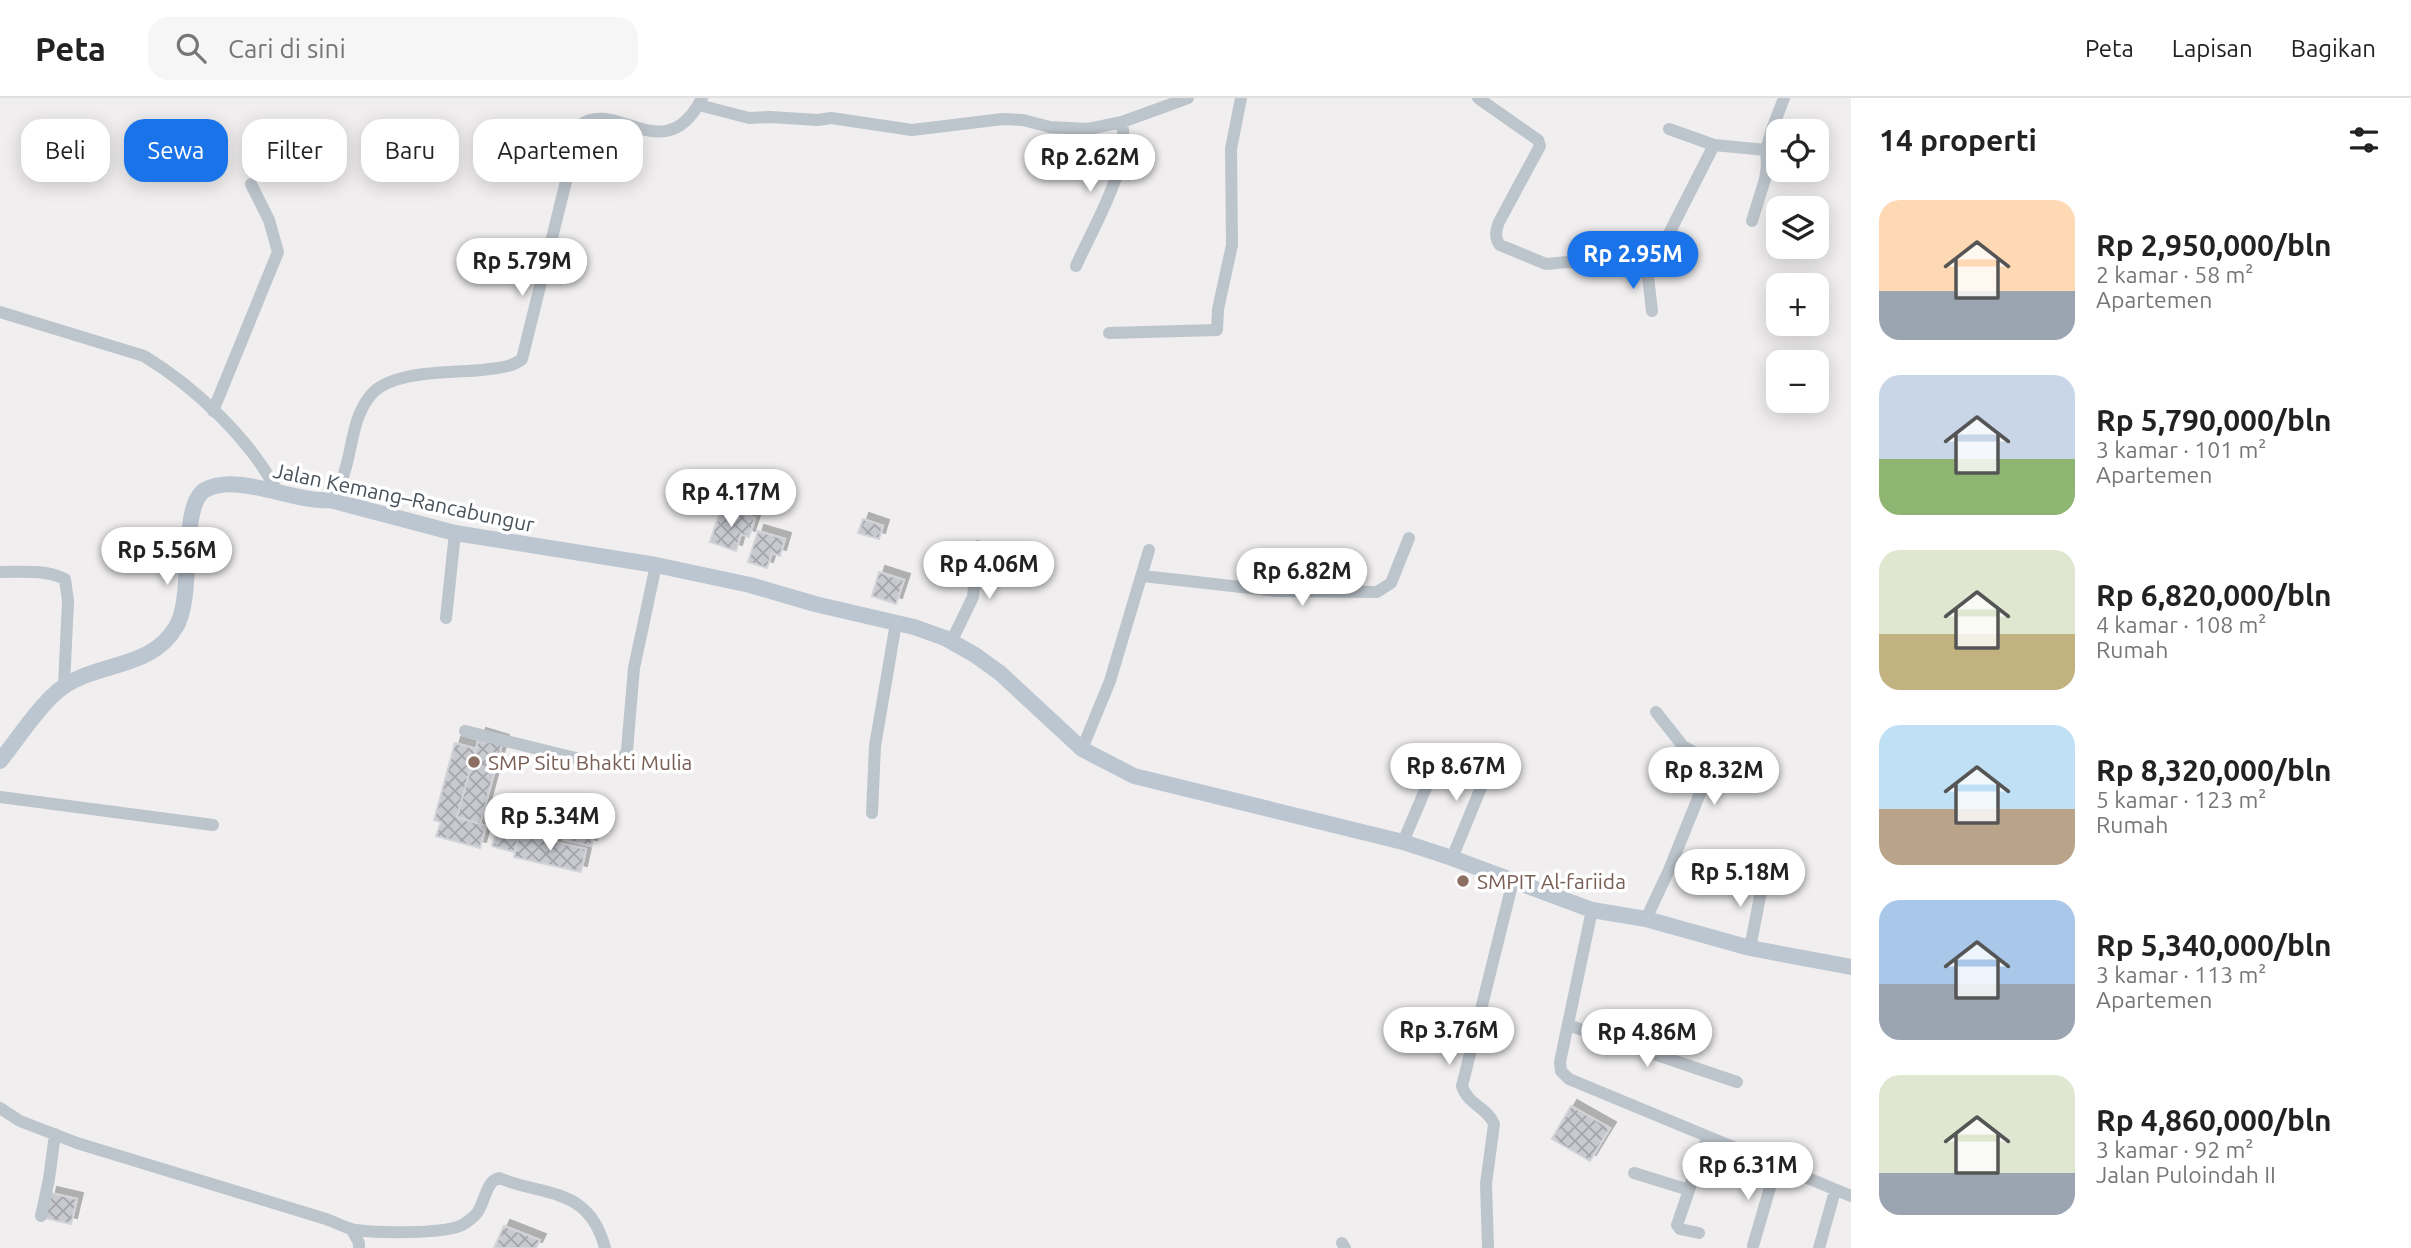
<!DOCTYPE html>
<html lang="id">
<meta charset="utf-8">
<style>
:root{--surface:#fff;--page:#f6f6f6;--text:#222;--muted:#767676;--line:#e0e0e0;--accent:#1a73e8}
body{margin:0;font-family:Ubuntu,sans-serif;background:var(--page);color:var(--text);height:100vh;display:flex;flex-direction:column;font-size:26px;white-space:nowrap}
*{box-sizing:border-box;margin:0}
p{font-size:23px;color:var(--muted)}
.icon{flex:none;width:38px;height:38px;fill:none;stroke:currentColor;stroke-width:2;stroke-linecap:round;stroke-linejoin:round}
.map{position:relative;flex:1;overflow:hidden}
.drawer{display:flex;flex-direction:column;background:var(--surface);width:560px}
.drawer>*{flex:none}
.top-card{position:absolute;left:21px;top:21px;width:665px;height:63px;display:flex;gap:14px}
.fabs{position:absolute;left:1766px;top:21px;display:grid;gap:14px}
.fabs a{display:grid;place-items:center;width:63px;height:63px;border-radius:14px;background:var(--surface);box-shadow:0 4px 18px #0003;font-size:35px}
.price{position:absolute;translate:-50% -60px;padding:0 16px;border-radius:24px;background:#fff;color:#222;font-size:23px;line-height:46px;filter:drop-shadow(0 2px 4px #0008)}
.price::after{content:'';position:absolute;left:50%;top:42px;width:21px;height:16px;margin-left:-10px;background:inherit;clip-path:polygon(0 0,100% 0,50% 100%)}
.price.active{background:var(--accent);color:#fff}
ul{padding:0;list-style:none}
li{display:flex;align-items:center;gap:21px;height:175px;padding:0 28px}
li span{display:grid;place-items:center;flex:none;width:196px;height:140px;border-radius:21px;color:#555}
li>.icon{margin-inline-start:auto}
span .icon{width:84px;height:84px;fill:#fffc;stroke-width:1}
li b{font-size:30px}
h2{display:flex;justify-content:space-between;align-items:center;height:84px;padding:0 28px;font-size:30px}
.chip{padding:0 24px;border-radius:21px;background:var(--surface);box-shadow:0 4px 18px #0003;font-size:24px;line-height:63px}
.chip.active{background:var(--accent);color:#fff}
header{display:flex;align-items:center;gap:42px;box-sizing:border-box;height:98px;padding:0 35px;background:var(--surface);border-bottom:2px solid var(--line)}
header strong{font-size:33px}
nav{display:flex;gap:38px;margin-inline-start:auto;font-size:24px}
.search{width:490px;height:63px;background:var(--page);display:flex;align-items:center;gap:18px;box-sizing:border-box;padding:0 24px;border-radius:21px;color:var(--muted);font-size:26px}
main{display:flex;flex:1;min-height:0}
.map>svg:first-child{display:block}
.building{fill:url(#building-cross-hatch);stroke:#d2d4d9;stroke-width:2;filter:url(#shadow)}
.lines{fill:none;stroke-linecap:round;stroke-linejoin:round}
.street{stroke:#bdc5cc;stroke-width:12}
.secondary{stroke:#bcc6d1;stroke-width:16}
.education-dot{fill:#8d6e63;stroke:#fff;stroke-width:2.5}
.labels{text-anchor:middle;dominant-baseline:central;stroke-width:7;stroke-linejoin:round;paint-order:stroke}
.street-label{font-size:21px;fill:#47515a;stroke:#fff}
.education-label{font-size:21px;fill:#785e54;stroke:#fff;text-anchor:start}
</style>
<header>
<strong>Peta</strong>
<div class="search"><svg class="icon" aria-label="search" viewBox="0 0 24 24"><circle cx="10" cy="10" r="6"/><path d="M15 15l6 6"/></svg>Cari di sini</div>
<nav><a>Peta</a><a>Lapisan</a><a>Bagikan</a></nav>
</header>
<main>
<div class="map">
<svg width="1851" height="1150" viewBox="0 0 1851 1150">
<defs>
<pattern id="building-cross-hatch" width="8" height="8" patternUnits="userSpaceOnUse" patternTransform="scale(1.75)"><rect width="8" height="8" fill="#c8cad0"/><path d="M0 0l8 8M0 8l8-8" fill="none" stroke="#a4a6ac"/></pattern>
<filter id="shadow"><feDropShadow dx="6" dy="-6" stdDeviation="0" flood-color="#0004"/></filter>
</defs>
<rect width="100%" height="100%" fill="#f0eeee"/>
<path class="building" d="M721,410L755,420L749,439L741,436L736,453L710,444Z
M863,421L883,428L879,441L858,435Z
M758,433L785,441L780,458L772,455L767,470L748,464Z
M879,474L904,482L896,506L872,498Z
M480,636L503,643L480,726L457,719Z
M455,645L476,651L457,719L486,728L480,750L436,738L441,724L434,722Z
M572,705L599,711L591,748L564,742Z
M500,723L522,729L514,754L492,748Z
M519,736L586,751L581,774L514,759Z
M1571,1008L1610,1030L1590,1063L1552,1041Z
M51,1095L77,1101L71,1126L45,1120Z
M504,1128L540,1142L536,1150H494Z"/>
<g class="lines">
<path class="street" d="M1478,0L1538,42L1540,48L1499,124C1496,132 1494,140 1500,147L1546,166L1568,164L1636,173L1654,165L1714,47
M699,7L749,20L770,19L818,22L831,20L912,32L1003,21L1023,22L1050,29L1088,31L1122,24L1188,0
M1669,31L1714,47L1766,52
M1752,123L1765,81L1767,68L1766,52L1771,34L1784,0
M1076,168C1094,127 1131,69 1122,24
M1647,170L1652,213
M0,214L144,258C195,289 250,341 277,393
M1109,235L1217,232L1218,211L1232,147L1231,51L1241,0
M213,313L278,154L269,122L251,86
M330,402C334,396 338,390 341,384C353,356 350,323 370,298C390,272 451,275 482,272C496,270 511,270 522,261L580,27C617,0 665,73 702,0
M0,474C22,474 45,471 65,481L68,503L64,588
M1143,478L1276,493L1377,494L1391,485L1409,440
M446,520L455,435
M951,544L973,499L978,448
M465,633L596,665C611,668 621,669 627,652L634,570L656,467
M1082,651L1110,583L1149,452
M0,699L213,727
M872,715L875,648L896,525
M1403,744L1442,652
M1452,760L1492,663
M1592,812L1560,964L1561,973L1569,981L1851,1098
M1646,821L1669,772L1711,668L1708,663L1683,648L1656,614
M1750,850L1764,778
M1568,927L1737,984
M0,1010L20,1023L77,1045L326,1121C335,1124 347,1131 356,1132C379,1135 439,1136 460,1128C465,1126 474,1119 477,1115C485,1104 486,1083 499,1080C547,1099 589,1089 605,1150
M1634,1075L1689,1092
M41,1118L49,1081L55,1036
M352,1132L359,1145V1150
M1699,1135L1680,1131L1677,1127L1707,1040
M1342,1145L1345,1150
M1753,1148L1776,1069
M1488,1150L1486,1086L1494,1026C1487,1009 1468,1007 1462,988L1513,783
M1819,1150L1835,1093"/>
<path class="secondary" d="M0,663C18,641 43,601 66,587C102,564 152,570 176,529C195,498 179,407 205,392C237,374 294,405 330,402L455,435L656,467L750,487L815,506L914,529L945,540L975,557L1000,575L1082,651L1134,678L1403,744L1452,760L1592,812L1646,821L1750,850L1851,869"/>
</g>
<g class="education-dot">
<circle cx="474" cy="664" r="7"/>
<circle cx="1463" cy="783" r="7"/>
</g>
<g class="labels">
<g class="street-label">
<text transform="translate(404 399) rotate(12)">Jalan Kemang–Rancabungur</text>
</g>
<g class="education-label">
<text x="488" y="664">SMP Situ Bhakti Mulia</text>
<text x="1477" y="783">SMPIT Al-fariida</text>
</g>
</g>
</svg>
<div class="fabs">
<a><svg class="icon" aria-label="locate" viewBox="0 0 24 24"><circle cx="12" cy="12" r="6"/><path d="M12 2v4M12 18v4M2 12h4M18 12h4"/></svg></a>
<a><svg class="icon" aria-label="layers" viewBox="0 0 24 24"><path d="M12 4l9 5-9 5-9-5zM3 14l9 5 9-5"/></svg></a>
<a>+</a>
<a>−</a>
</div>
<b class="price" style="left:1090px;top:96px">Rp 2.62M</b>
<b class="price active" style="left:1633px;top:193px">Rp 2.95M</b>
<b class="price" style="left:522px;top:200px">Rp 5.79M</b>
<b class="price" style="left:731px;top:431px">Rp 4.17M</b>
<b class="price" style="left:167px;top:489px">Rp 5.56M</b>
<b class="price" style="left:989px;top:503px">Rp 4.06M</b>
<b class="price" style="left:1302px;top:510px">Rp 6.82M</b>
<b class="price" style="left:1456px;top:705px">Rp 8.67M</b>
<b class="price" style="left:1714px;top:709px">Rp 8.32M</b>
<b class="price" style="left:550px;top:755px">Rp 5.34M</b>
<b class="price" style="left:1740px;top:811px">Rp 5.18M</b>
<b class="price" style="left:1449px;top:969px">Rp 3.76M</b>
<b class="price" style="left:1647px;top:971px">Rp 4.86M</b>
<b class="price" style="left:1748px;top:1104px">Rp 6.31M</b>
<div class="top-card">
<a class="chip">Beli</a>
<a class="chip active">Sewa</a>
<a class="chip">Filter</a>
<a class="chip">Baru</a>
<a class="chip">Apartemen</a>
</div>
</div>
<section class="drawer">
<h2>14 properti<svg class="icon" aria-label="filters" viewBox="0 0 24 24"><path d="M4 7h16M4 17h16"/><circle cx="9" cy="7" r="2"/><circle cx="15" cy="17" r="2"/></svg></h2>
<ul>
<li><span style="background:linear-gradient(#ffd9b3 65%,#9aa5b1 0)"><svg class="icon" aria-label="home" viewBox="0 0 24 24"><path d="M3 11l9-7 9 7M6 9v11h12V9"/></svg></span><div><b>Rp 2,950,000/bln</b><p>2 kamar · 58 m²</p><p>Apartemen</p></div></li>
<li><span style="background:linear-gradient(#c9d6e8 60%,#8fb573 0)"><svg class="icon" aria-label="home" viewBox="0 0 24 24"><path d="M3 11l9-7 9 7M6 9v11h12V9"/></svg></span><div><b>Rp 5,790,000/bln</b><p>3 kamar · 101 m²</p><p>Apartemen</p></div></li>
<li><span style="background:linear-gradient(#dfe7d0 60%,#c2b280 0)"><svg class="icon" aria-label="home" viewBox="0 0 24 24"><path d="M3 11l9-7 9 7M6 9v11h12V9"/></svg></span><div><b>Rp 6,820,000/bln</b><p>4 kamar · 108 m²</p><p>Rumah</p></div></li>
<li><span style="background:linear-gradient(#bfe0f5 60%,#b9a48a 0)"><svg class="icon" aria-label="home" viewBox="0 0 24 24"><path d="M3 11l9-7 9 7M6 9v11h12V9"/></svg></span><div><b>Rp 8,320,000/bln</b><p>5 kamar · 123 m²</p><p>Rumah</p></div></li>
<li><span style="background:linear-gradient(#a9c7e8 60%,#9aa5b1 0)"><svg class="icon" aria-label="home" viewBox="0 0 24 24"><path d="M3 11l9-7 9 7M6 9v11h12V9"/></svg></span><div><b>Rp 5,340,000/bln</b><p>3 kamar · 113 m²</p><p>Apartemen</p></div></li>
<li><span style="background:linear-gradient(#dfe7d0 70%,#9aa5b1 0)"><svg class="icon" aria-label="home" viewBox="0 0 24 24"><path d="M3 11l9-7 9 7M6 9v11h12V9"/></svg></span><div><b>Rp 4,860,000/bln</b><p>3 kamar · 92 m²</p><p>Jalan Puloindah II</p></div></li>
</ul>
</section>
</main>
